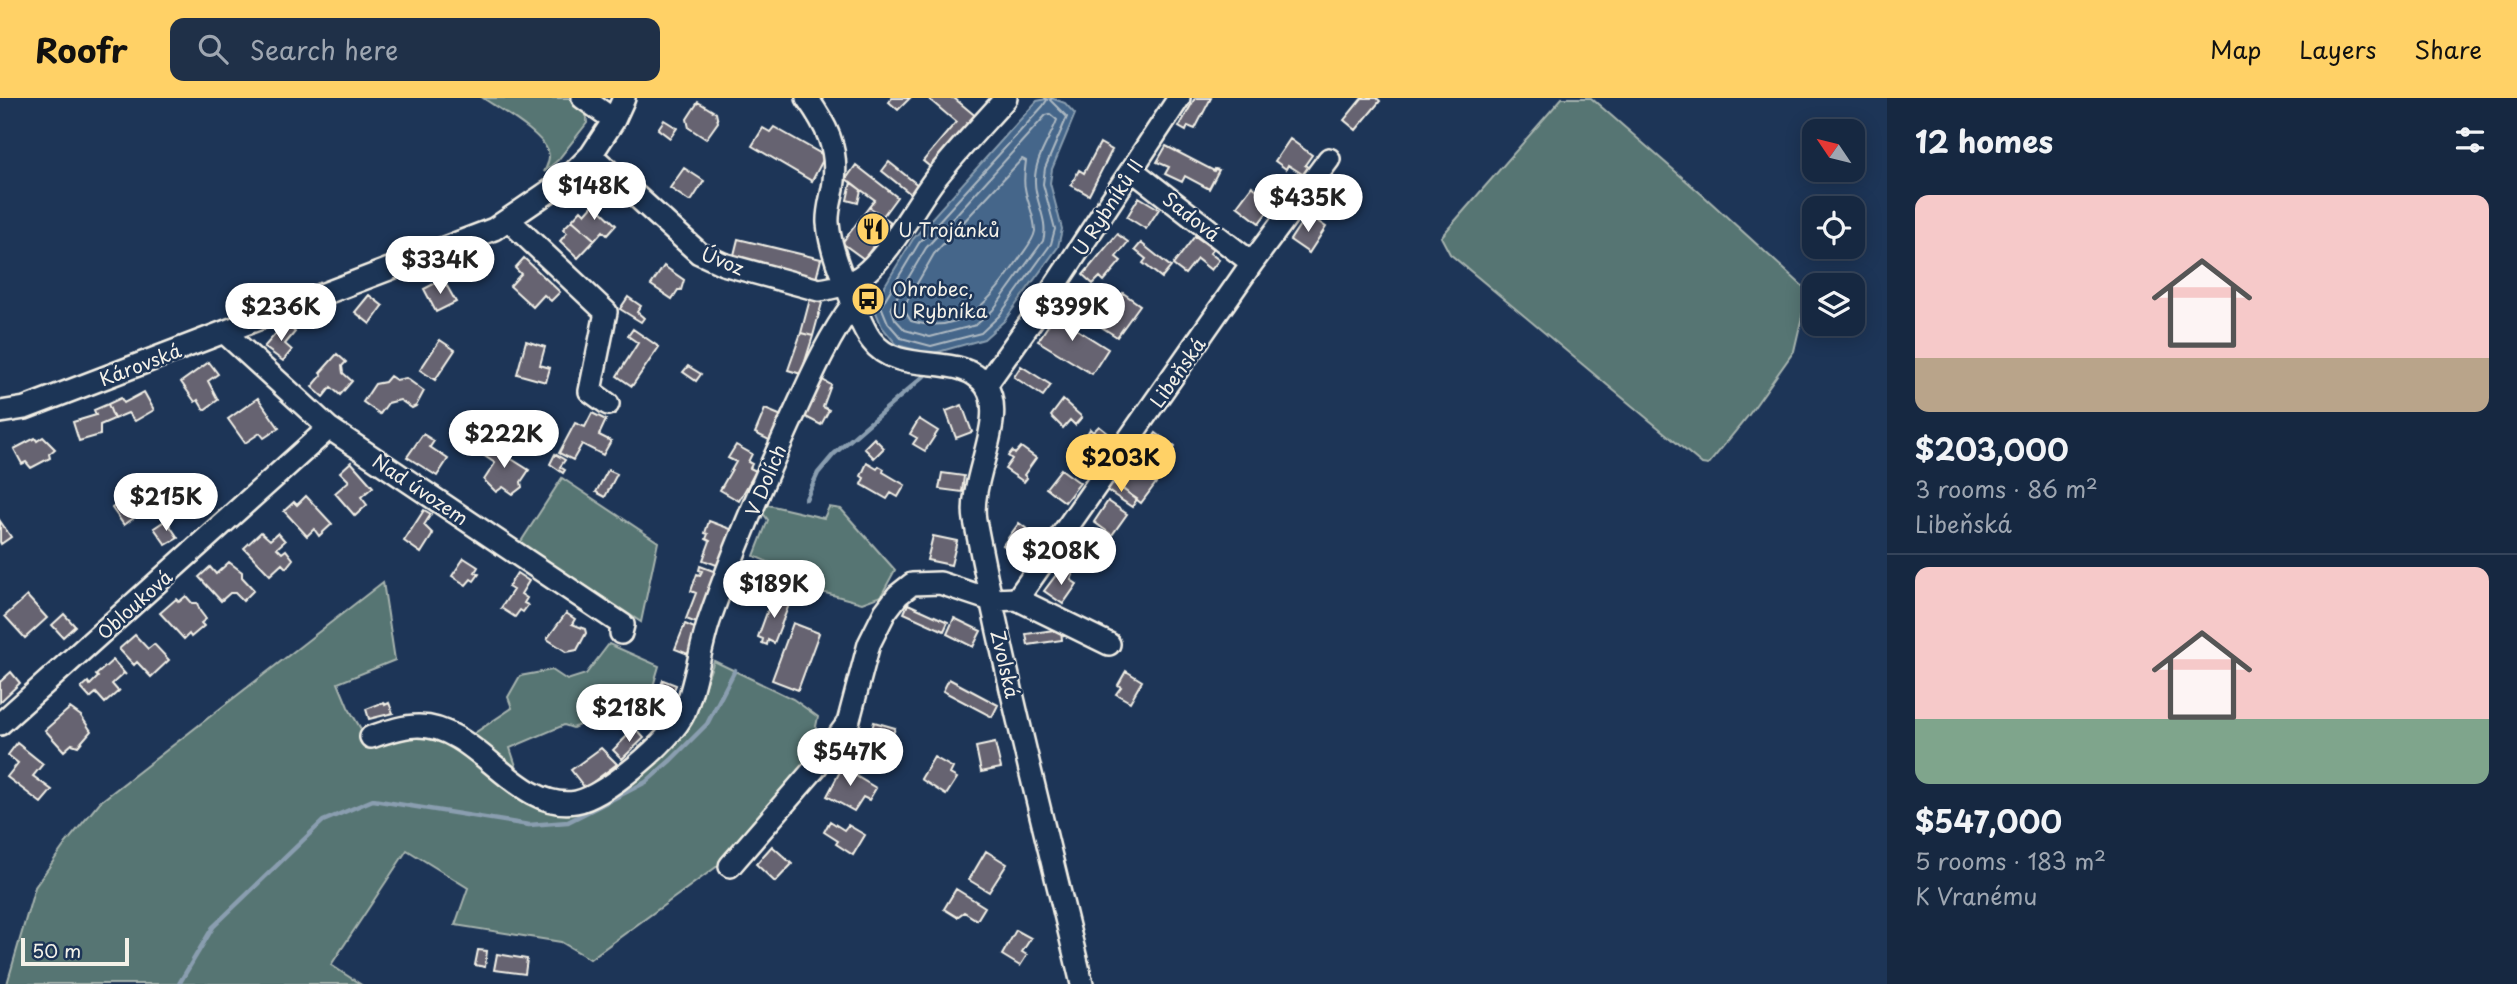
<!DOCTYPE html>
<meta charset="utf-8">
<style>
:root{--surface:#162841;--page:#1f3048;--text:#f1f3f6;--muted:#9ea6b1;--line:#35445a;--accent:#ffd166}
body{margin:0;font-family:"Playpen Sans",sans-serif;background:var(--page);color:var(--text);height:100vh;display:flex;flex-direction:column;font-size:26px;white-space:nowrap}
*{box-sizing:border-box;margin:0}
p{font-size:23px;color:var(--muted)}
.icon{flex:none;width:38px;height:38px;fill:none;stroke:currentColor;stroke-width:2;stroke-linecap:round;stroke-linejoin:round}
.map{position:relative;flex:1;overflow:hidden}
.side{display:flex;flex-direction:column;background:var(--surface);width:630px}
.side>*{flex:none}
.needle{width:46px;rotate:305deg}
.tools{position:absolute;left:1802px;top:21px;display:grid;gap:14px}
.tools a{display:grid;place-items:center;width:63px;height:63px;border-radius:14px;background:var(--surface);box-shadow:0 4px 18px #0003,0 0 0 2px var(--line);font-size:35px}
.scale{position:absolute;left:21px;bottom:18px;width:108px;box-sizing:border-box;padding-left:7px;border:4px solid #f4f1e8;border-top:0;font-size:19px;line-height:24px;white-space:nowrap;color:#f4f1e8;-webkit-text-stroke:5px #1d3557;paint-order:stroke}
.price{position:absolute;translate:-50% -60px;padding:0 16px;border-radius:24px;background:#fff;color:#222;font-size:23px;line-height:46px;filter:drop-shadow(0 2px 4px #0008)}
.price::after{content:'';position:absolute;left:50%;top:42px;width:21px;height:16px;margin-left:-10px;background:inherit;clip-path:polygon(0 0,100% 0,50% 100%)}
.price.selected{background:var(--accent);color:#111}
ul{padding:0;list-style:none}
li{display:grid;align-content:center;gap:14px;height:371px;padding:0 28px}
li+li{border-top:2px solid var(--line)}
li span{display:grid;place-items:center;height:217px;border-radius:14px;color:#555}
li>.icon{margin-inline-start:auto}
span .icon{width:126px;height:126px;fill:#fffc;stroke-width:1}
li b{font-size:30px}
h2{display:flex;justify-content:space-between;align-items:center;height:84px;padding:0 28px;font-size:30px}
header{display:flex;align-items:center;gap:42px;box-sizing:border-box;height:98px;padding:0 35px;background:var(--accent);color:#111}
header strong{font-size:33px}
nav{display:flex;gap:38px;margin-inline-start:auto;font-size:24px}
.search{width:490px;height:63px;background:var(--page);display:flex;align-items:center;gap:18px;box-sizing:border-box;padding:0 24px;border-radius:14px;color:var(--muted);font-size:26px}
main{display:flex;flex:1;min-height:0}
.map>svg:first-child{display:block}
.green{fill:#577573;stroke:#a6b3ae;stroke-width:2}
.water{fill:#44668a;stroke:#8a9eb0;stroke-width:2}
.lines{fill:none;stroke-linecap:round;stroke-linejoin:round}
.shore{stroke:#aeb9c2;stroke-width:2}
.stream{stroke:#8a9eb0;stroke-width:4.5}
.building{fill:#666471;stroke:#f4f1e8;stroke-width:2}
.minor-casing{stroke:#f4f1e8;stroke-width:26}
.minor{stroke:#1d3557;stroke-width:21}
.labels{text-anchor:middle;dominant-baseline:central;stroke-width:5;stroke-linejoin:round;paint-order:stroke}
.street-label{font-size:19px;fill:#f4f1e8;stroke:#1d3557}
.poi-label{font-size:19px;fill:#f4f1e8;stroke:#1d3557;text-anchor:start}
</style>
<header>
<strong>Roofr</strong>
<div class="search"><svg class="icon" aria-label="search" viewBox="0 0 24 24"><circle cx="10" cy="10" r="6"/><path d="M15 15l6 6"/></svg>Search here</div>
<nav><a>Map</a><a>Layers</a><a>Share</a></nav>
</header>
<main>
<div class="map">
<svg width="1887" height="886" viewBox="0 0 1887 886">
<rect width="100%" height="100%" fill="#1d3557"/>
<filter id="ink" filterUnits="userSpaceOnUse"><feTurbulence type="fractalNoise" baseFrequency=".0143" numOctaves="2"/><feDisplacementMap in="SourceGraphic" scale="14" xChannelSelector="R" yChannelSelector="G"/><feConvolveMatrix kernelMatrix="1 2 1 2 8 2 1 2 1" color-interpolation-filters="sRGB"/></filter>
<g filter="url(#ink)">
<path class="green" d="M483,0H575L586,12L587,25L558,62L544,74C546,70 549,64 549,58C548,38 499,11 483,0Z
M1562,0H1591L1706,100L1808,193L1794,253L1748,318L1708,367L1702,366L1450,156L1441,139Z
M562,380L658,444L641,524L520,445Z
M764,406L824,420L829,409L841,411L895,472L881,498L862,505L818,493H806L798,477L754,458L768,422L762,414Z
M383,484L395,562L338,585L348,609L361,631L400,622L458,646L512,610L508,599L520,578L552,572L567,582L586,576L609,546L659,568L649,602L631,611L623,607L573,630L564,627L510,650L520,680L565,699L590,693L659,641L692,622L714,563L793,601L818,619L808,667L723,764L590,861L561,844L455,827L468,790L407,752L331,867L360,886H7L35,789L66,745L100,704Z"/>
<path class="water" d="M1051,0L1065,5L1075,16L1052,71L1050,85L1062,131L1058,149L1004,223L984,241L931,256L897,247L882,229L873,207L913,141L1037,3Z"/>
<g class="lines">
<path class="shore" d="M1045,0L1047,2L1043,8L919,145L881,208L888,225L901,240L931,248L981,235L999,218L1051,146L1055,131L1043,86L1045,70L1067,19L1050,2L1052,0
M1050,16L1057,22C1049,43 1034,61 1035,84C1035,105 1049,122 1043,143L993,212L976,227L930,239L905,232L895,221L891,209L926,150L1046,17Z
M1022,61L1026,63C1025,72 1023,82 1025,90C1027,104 1035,119 1035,133C1034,142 1024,153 1019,161C992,200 964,239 911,223L903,210L934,156Z"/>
<path class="stream" d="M806,401L818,375L834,356L924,278
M179,886L213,829L323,723L373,702L529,727L568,724L646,684L671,662L707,626L735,572"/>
</g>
<path class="building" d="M892,0H910L898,12L889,4Z
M932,0H954L978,20L934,72L923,63L956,24L930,2Z
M1195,0H1211L1195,31L1188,28L1186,33L1179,29Z
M1362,0H1377L1380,3L1356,32L1344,22Z
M698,4L716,15L718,24L706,41L689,30L687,21Z
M664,22L677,30L670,40L658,31Z
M774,29L825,58L812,83L752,48L763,30L770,34Z
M1290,41L1312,57L1305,67L1309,70L1304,77L1288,67L1286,71L1275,63Z
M1100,45L1112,52L1089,97L1071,87L1079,72L1084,75Z
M1166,48L1214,73L1215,71L1219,72L1209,91L1185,78L1182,84L1165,76L1169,69L1157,64Z
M889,64L919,88L912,97L882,73Z
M856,67L897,99L883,118L869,109L875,102L846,81Z
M684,70L704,83L692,102L689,103L670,90Z
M1330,81L1347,92L1329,116L1313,105Z
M851,84L861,92L858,105L847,102Z
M1252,88L1274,105L1259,125L1237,108Z
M1139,99L1159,111L1146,131L1127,119Z
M1313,105L1329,116L1325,122L1309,110Z
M594,106L616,127L607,137L603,133L595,142L572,122L581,112L585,116Z
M869,109L891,124L864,161L842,145Z
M1307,116L1326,129L1309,155L1290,142Z
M572,122L595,142L578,160L560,143L567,135L563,131Z
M1117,136L1128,144L1116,159L1121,163L1104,183L1100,179L1093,186L1083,177Z
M1195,138L1213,151L1210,155L1219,162L1211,172L1197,161L1185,176L1173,167Z
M738,141L821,161L816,181L733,161Z
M1141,145L1171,169L1162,180L1143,165L1146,161L1135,152Z
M524,160L560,194L551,203L544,197L533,209L510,188L521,176L515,170Z
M664,168L684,182L681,192H678L672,201L651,187Z
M443,181L456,204L436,214L424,191Z
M1123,195L1140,207L1117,239L1100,228Z
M369,197L383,208L370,226L355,214Z
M628,199L641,208L637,214L644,220L641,224L620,211Z
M810,201L822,205L813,238L801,235Z
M1059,211L1072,220L1068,226L1108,251L1092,276L1038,243Z
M285,225L295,234L285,246L292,252L283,263L264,249Z
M633,231L659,249L632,288L617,278L638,245L628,238Z
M801,235L813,238L801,276L788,272Z
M440,242L455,252L435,282L420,272Z
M526,243L545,249L540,267L550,270L546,284L517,276Z
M337,256L346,264L342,268L343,275L352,283L340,297L331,289L323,299L312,289L322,277L320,275Z
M209,264L218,276L208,283L218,302L204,312L198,302L195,304L181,284Z
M688,268L701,276L696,283L683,274Z
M1021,268L1051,287L1043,298L1014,279Z
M390,278L396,282L406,280L424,293L416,308L412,310L400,302L388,305L380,316L363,304L375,286L385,284Z
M821,281L831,287L823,309L829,312L821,327L802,317Z
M144,294L154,312L135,323L128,315L114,321L108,306L121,300L124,305Z
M258,300L279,330L264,340L260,335L245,345L228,321Z
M1063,302L1082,319L1075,327L1070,322L1063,330L1051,318Z
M108,306L114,321L100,327V337L79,343L73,324L96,317L94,312Z
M962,307L972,334L956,340L946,313Z
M765,311L782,318L771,343L755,335Z
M592,315L606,322L599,337L611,343L603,357L582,346L573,362L559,355L575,325L585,329Z
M919,321L938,333L925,353L913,346L917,340L910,336Z
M1099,328L1114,340L1097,362L1081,350L1090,338L1087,336L1090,331L1093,334Z
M1156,335L1175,349L1160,368L1142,355Z
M423,336L434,343L430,349L448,361L437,378L407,359Z
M43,339L55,351L49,356L50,360L31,370L26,364L22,366L14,351L35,340L37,343Z
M874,340L884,350L874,360L864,350Z
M493,341L506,349L502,355L529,372L521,384L522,389L513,396L503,389L496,394L484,382L495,365L483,357Z
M736,347L752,356L748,364L752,366L750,370L756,373L739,403L720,392L736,364L728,360Z
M1021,349L1036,360L1024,377L1027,380L1024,384L1005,371L1012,361L1008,358L1012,353L1015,356Z
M555,356L565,362L560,369L565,372L563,375L550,366Z
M351,364L373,389L361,399L367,407L355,418L335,395L349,383L340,374Z
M867,365L877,371L879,368L884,371L883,374L905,387L898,399L891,395L887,401L861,386L864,380L861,378Z
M1061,371L1080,385L1065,404L1046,390Z
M1137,371L1156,385L1141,405L1123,391Z
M608,372L617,376L605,399L596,394Z
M942,375L964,378L962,394L939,391Z
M1110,383L1137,401L1132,409L1105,391Z
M137,392L149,409L124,427L112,410Z
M306,398L332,426L319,438L314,431L307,438L284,413L294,404L297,407Z
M1108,403L1127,416L1112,437L1094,424Z
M424,412L431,416L424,427L433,436L421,455L404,443Z
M166,422L178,440L166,447L154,430Z
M0,423L11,439L1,446L0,444Z
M709,423L736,433L722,469L703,462L710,443L706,441L708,436L705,435Z
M1019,425L1035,437L1018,459L1003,447Z
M261,434L270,442L278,435L285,443L277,450L282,455L286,452L293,461L286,470L282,466L270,477L244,450Z
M933,438L957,443L951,467L927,462Z
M1087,441L1105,455L1090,474L1072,461Z
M464,460L478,469L475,474L479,476L474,483L471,481L466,487L452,478Z
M229,464L242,474V479L254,492L243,503L235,495H230L221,503L199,479L210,469L216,476Z
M700,468L719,475L699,526L686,521L696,495L691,493L697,476L700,477L702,473L699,472Z
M1059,473L1064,477L1068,474L1073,477L1071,482L1077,486L1063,506L1044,493Z
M517,475L529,483L521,496L527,500L524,505L528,507L523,514L520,512L515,519L501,510L513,492L508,489Z
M27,498L47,520L25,540L5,518Z
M186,498L192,505H197L200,513L206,521L201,525L204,528L191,539L189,536L184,541L160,515L176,501L179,504Z
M773,498L790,504L774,545L768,542L767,547L762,545L763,541L758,539Z
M908,506L948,524L944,533L904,515Z
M566,515L575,521L572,526L585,531L586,535L577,552L567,554L547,541Z
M64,516L75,528L63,539L52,527Z
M954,520L981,533L973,549L947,536Z
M793,525L819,535L798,592L772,582Z
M685,526L697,531L688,556L675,551Z
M1061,531L1062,542L1028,547L1026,536Z
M135,537L148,551L154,546L169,562L151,579L137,564L134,567L119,551Z
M113,562L126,577L124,575L112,586L118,593L120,592L105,605L96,595L90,600L81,590L88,584L90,587L98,579L96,577Z
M1126,573L1142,583L1130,604L1116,596L1121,589L1118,587Z
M11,574L20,585L0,604V584Z
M949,581L998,607L992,619L943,593Z
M663,582L676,587L665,614L653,609Z
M384,604L385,607L389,605L393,615L369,621L366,611Z
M70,610L81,618L91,633L78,648L72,646L64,653L45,632Z
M874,624L895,630L890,645L885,643L883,650L868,646Z
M635,630L644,640L622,661L613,652Z
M17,645L43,666L33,678L52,692L41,705L7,679L18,665L8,657Z
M995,645L1001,670L981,674L976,649Z
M601,650L617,666L585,690L571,672Z
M934,659L953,670L950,676L957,680L946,697L921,681Z
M845,664L860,673L856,678L876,690L869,702L863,699L854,713L827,698Z
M830,723L844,732L848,727L865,737L853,757L836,746L838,743L824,734Z
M772,748L792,766L775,784L756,766Z
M986,753L1007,766L989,794L969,782Z
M956,791L985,809L977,822L964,814L957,819L944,811Z
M1016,832L1031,840L1022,854L1027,857L1020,868L1002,857Z
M478,852L487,853L485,869L475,867Z
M497,856L527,861L525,876L494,872Z"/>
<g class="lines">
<defs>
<path id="minor" d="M583,0L614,22
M807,0C826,27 838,49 834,83C833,96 827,111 828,125C830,151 843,181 853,205C858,217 864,233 872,243C899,280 962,252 986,288C1008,320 968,383 975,422C1005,578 1045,732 1082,886
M591,57L699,155L723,166L819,192C833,190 853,185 864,176C892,153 913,110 935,81C957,53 982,27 1006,0
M1132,72L1252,165
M511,121L517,130L606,214L590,293L608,306
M224,234L329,330L623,527L621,535
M986,287L1039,212L1179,0
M0,314L25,310L494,131L566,82L591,57L614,22L624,0
M1017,501L1109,546
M0,626L329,330
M371,639C386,634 402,628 418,628C478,627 515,714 576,704C605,699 672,642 684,615C696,586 699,553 709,523C732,456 760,391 789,327C808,286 826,242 853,206
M730,768L815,670L848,625L869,546L885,514L898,497L912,486L940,485L991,502L1017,501L1252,165L1329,61"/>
</defs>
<use href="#minor" class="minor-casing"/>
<use href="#minor" class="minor"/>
</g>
</g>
<defs>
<symbol id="restaurant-disc" viewBox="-11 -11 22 22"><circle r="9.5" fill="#ffd166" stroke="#1d3557"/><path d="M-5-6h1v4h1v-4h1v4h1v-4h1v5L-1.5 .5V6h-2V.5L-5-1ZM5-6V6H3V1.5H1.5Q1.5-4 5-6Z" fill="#111"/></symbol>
<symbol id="bus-disc" viewBox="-11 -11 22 22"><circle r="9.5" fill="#ffd166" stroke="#1d3557"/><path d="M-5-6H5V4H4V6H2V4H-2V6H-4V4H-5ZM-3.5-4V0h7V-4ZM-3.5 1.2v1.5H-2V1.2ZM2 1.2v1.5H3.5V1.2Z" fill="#111"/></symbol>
</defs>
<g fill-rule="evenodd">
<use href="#restaurant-disc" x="854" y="112" width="38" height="38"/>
<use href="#bus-disc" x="849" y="182" width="38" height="38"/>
</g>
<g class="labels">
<g class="street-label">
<text transform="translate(1107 109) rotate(-57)">U Rybníků II</text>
<text transform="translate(1192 118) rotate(38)">Sadová</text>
<text transform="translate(723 162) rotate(22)">Úvoz</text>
<text transform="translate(140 266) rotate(-21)">Károvská</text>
<text transform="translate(1177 274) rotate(-55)">Libeňská</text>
<text transform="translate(765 382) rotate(-67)">V Dolích</text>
<text transform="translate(421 391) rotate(34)">Nad úvozem</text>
<text transform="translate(134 506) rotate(-42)">Oblouková</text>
<text transform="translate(1006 566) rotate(77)">Zvolská</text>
</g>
<g class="poi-label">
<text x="898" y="131">U Trojánků</text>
<text x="892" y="190">Ohrobec,<tspan x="892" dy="22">U Rybníka</tspan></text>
</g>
</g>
</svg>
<div class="tools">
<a><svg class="needle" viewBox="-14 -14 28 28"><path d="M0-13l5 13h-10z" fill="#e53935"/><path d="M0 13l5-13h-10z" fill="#9ea6b1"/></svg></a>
<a><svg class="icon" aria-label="locate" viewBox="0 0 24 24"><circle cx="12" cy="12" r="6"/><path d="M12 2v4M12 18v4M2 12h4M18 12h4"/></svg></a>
<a><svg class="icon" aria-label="layers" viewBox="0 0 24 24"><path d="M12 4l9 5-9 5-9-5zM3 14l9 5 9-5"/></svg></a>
</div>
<div class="scale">50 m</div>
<b class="price" style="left:594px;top:124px">$148K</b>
<b class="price" style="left:1308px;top:136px">$435K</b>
<b class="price" style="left:440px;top:198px">$334K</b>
<b class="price" style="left:281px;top:245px">$236K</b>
<b class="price" style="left:1072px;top:245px">$399K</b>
<b class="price" style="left:504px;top:372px">$222K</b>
<b class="price selected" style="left:1121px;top:396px">$203K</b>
<b class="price" style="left:166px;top:435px">$215K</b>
<b class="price" style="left:1061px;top:489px">$208K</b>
<b class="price" style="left:774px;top:522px">$189K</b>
<b class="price" style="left:629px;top:646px">$218K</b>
<b class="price" style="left:850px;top:690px">$547K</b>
</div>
<section class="side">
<h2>12 homes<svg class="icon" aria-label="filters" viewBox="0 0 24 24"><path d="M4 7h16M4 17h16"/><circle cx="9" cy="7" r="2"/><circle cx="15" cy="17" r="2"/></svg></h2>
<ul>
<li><span style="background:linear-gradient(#f6c9c9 75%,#b9a48a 0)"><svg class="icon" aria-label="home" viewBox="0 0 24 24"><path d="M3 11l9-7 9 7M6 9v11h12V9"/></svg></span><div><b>$203,000</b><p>3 rooms · 86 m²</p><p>Libeňská</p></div></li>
<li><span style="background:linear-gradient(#f6c9c9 70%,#7fa58c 0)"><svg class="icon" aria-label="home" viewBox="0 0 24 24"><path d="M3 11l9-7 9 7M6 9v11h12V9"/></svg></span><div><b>$547,000</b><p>5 rooms · 183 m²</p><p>K Vranému</p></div></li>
</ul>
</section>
</main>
